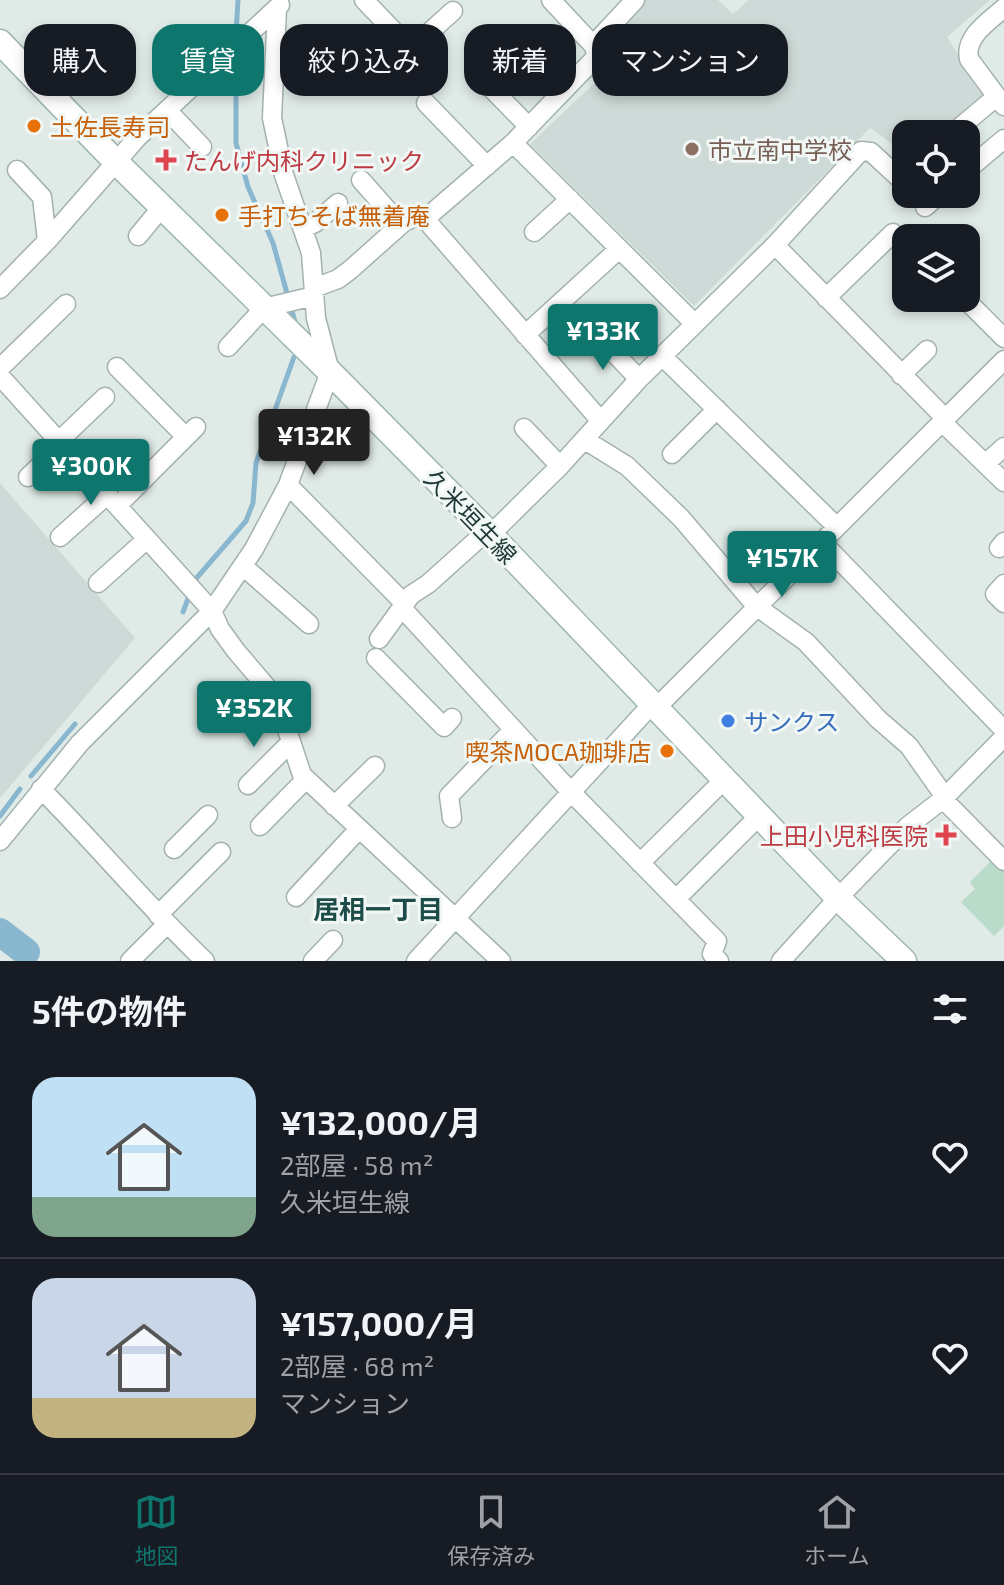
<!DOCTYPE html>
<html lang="ja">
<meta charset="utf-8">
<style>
:root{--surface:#171b24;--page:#20242c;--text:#f1f3f6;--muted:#9ea1a6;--line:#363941;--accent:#0f766e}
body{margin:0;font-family:"Exo 2","Noto Sans JP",sans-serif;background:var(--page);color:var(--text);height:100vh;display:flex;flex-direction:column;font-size:30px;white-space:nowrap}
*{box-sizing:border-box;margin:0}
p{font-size:26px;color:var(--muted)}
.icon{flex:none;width:44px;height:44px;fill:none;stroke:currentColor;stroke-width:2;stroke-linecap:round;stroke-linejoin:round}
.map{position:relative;height:961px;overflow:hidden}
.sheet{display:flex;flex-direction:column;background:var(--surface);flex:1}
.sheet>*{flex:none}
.top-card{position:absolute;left:24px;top:24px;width:956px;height:72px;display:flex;gap:16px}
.fabs{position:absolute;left:892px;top:120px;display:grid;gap:16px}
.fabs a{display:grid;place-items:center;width:88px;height:88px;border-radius:16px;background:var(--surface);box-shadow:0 4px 12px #0003;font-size:40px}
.price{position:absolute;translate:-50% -68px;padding:0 18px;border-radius:8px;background:var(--accent);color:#fff;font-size:26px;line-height:52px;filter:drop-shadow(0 2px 4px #0008)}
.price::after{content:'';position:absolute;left:50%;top:48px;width:24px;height:18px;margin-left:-12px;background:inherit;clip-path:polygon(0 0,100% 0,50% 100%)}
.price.selected{background:#222;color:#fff}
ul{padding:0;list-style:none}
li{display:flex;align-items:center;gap:24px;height:200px;padding:0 32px}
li+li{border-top:2px solid var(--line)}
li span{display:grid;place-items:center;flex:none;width:224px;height:160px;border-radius:24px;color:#555}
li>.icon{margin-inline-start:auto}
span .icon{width:96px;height:96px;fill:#fffc;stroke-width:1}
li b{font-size:34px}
h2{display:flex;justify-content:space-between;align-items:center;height:96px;padding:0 32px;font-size:34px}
.pill{padding:0 28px;border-radius:24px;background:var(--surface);box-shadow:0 4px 12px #0003;font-size:28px;line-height:72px}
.pill.selected{background:var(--accent);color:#fff}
.tabs{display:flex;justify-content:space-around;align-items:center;height:112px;border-top:2px solid var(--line);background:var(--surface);font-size:22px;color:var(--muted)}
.tabs a{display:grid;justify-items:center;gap:4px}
.tabs .selected{color:var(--accent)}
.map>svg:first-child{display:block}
.built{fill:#cedad7}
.green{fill:#b9dbc9}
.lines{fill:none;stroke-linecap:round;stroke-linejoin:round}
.stream{stroke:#89b7cf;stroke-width:5}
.river{stroke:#89b7cf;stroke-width:28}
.minor-casing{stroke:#a3b2b0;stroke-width:21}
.secondary-casing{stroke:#9fb6b2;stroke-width:27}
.minor{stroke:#fff;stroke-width:18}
.secondary{stroke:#fff;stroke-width:24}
.food-dot{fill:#e8710a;stroke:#f0f7f5;stroke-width:3}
.education-dot{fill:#8d6e63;stroke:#f0f7f5;stroke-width:3}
.health-dot{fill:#e0444e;stroke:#f0f7f5;stroke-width:3}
.shop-dot{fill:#3f7fe0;stroke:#f0f7f5;stroke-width:3}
.labels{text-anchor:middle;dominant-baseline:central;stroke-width:6;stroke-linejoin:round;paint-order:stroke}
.food-label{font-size:24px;fill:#c56008;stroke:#f0f7f5;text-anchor:start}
.education-label{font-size:24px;fill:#785e54;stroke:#f0f7f5;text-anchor:start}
.health-label{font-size:24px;fill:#be3a42;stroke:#f0f7f5;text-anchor:start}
.street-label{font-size:24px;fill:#213a38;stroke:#f0f7f5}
.shop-label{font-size:24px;fill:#366cbe;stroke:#f0f7f5;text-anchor:start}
.neighbourhood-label{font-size:26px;font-weight:bold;fill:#1e4c49;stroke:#f0f7f5}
</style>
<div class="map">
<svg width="1004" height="961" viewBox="0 0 1004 961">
<rect width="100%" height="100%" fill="#e0ebe8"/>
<path class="built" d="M645,0H718L733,14L749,0H990L947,37L986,98L943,134H906V154L870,128L694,306L530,144L618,61L610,38Z
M0,483L135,638L0,798Z"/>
<path class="green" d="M993,859L1004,870V926L994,936L961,902L975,889L970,882Z"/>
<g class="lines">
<path class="stream" d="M236,34L238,0
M236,56V143L248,187L273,243L295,322
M194,581L246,521L253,503L256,463L294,357
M183,612L189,596
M31,776L75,724
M0,816L20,789"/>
<path class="river" d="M0,932L26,952"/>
<defs>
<path id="minor" d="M364,0L433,72
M551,0L593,45L597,56L513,143L695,324
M1004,8C989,21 964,37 969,59L1004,106
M593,45L635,0
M411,49L453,11
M501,63L489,75L491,88L529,127
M426,103L487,166
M167,110L202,147
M952,134L996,97
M17,170L42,197L47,241
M966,171L1004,139
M361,180L400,224
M925,207L940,194
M425,219L600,420
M303,228L315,223L338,203
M534,232L570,199
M138,236L162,207
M775,245L945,418
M314,288L338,279L350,270L404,222L415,217L425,219L513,143
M0,289L47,241L137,138L280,5
M826,298L893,233
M964,298L1004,338
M525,335L619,249
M598,336L639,379
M228,347L264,308L314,296
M663,357L837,527
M117,367L186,437
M0,368L66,304
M901,375L927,350
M0,376L212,611L220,629L236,651L277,699L302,775L501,961
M942,422L1004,482
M524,428L560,466
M585,440L627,466L681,518L756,606L806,642L878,719L909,746L945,797
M59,441L105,397
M672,454L717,409
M986,463L1004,447
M28,477L62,445
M288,485L404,603
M118,505L196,427
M490,535L560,466L639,379L775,245L861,151L871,152L898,177L906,172
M60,537L108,494
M822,542L1004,730
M999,548L1004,542
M243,566L309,624
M98,583L147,539
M1004,584L995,594L1004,603
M402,608L571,792L717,941L712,954L719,961
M379,639L411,595L428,584L487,531
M376,658L444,727L452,718
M657,707L1004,360
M248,785L290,743
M41,789C97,845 147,906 205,961
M943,799L1004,861
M334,806L375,766
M452,818L449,796L513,730
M260,826L306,779
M0,841L80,743L212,611L254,549L288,485L330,372L316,318L311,253L284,175L272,118L277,8
M174,849L208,815
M640,863L725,779
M296,897L359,829
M676,899L760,815
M158,915L221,852
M130,961L167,924
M313,961L333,940
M416,961L653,703
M781,961L838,898L908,826L943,799L1004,737"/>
<path id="secondary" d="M0,42L115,161L330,372L487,531L838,898L904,961"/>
</defs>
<use href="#minor" class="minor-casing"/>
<use href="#secondary" class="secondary-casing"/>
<use href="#minor" class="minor"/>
<use href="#secondary" class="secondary"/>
</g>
<g class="food-dot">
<circle cx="34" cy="126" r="8"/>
<circle cx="222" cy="215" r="8"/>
<circle cx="667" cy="751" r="8"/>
</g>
<circle class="education-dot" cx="692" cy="149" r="8"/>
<g class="health-dot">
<path d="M162 148h8v8h8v8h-8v8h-8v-8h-8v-8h8z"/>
<path d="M942 823h8v8h8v8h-8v8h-8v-8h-8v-8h8z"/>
</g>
<circle class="shop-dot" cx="728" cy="721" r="8"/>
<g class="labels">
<g class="food-label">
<text x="50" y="126">土佐長寿司</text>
<text x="238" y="215">手打ちそば無着庵</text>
<text x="651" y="751" text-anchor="end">喫茶MOCA珈琲店</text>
</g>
<g class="education-label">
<text x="708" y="149">市立南中学校</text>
</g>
<g class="health-label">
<text x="184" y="160">たんげ内科クリニック</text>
<text x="928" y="835" text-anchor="end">上田小児科医院</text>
</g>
<g class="street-label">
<text transform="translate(471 516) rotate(46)">久米垣生線</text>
</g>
<g class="shop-label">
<text x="744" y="721">サンクス</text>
</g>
<g class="neighbourhood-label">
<text x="378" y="908">居相一丁目</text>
</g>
</g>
</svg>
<div class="fabs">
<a><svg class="icon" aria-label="locate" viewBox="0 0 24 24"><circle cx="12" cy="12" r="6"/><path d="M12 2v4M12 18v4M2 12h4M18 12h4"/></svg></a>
<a><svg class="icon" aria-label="layers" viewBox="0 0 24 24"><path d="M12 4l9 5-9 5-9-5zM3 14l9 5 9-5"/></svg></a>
</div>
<b class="price" style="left:603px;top:372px">¥133K</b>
<b class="price selected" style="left:314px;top:477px">¥132K</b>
<b class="price" style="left:91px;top:507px">¥300K</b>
<b class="price" style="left:782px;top:599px">¥157K</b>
<b class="price" style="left:254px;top:749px">¥352K</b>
<div class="top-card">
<a class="pill">購入</a>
<a class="pill selected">賃貸</a>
<a class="pill">絞り込み</a>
<a class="pill">新着</a>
<a class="pill">マンション</a>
</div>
</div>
<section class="sheet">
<h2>5件の物件<svg class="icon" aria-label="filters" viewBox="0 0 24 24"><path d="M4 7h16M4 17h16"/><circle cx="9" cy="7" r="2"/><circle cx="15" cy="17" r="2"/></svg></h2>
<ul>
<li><span style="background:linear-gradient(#bfe0f5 75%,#7fa58c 0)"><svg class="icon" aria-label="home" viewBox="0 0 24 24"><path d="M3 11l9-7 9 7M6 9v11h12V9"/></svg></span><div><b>¥132,000/月</b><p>2部屋 · 58 m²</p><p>久米垣生線</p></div><svg class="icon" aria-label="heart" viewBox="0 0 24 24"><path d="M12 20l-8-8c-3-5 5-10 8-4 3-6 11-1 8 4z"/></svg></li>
<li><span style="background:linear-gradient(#c9d6e8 75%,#c2b280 0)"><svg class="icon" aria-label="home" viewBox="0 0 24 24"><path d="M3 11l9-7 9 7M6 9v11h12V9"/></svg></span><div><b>¥157,000/月</b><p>2部屋 · 68 m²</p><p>マンション</p></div><svg class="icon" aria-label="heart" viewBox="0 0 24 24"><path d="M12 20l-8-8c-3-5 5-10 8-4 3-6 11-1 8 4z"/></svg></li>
</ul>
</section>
<nav class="tabs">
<a class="selected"><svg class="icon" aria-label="map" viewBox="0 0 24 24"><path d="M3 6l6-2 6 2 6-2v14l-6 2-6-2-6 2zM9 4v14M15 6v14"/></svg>地図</a>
<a><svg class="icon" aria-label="saved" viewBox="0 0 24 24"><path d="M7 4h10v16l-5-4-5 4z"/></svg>保存済み</a>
<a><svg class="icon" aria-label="home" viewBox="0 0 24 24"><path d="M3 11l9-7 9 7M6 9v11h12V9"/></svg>ホーム</a>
</nav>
